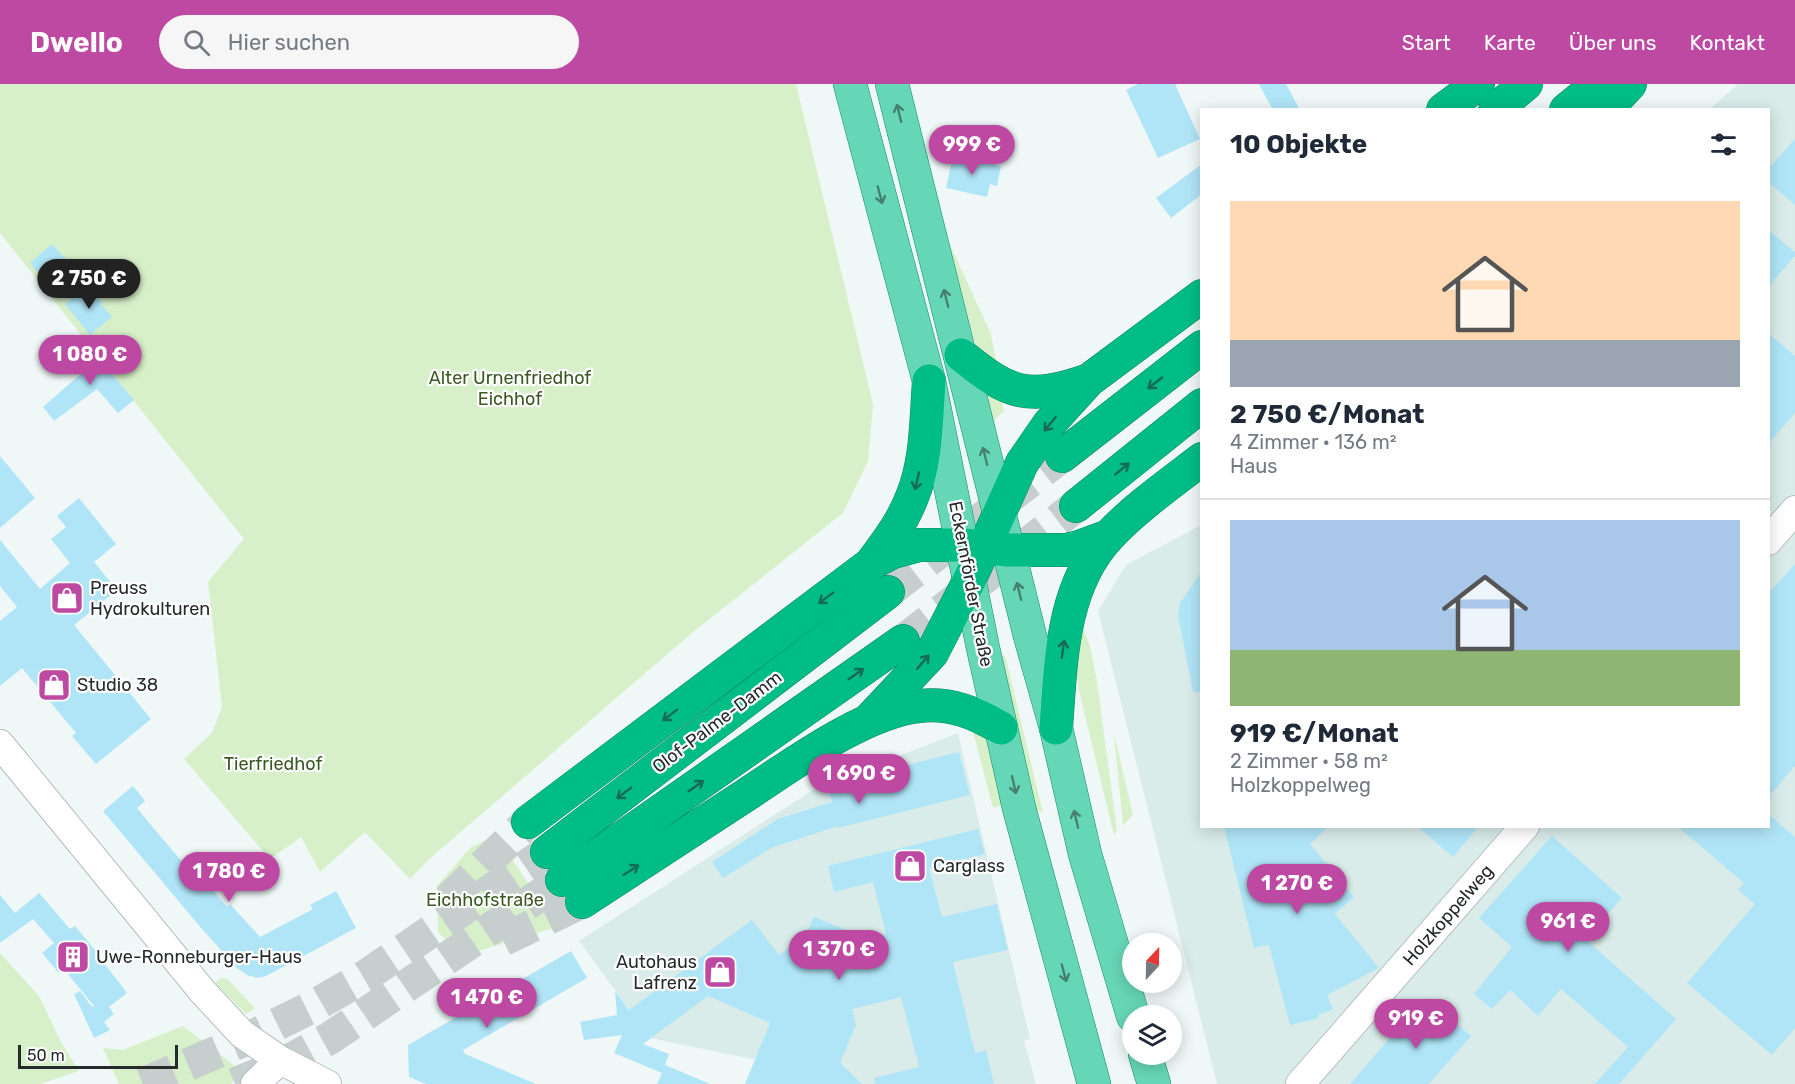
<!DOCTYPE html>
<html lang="de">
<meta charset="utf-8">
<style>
:root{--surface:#fff;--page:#f6f6f7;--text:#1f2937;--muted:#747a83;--line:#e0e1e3;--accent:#be49a2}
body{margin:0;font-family:Rubik,sans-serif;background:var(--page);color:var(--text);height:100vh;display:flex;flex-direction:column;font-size:22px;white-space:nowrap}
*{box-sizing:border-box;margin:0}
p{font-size:20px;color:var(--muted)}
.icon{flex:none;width:33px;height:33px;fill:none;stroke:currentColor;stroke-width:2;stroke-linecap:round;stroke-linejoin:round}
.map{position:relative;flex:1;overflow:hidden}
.details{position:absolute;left:1200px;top:24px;width:570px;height:720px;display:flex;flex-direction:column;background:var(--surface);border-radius:0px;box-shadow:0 3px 15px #0003}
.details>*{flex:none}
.needle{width:39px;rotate:22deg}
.tools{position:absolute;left:1122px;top:849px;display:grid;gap:12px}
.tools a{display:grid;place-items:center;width:60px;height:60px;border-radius:50%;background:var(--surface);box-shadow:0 3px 15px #0003;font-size:30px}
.scale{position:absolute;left:18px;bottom:15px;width:160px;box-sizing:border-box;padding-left:6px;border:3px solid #272a2a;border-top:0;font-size:16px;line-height:21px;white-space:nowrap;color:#272a2a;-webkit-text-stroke:4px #fff;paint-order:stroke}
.price{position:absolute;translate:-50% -51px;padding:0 14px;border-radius:21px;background:var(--accent);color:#fff;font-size:20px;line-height:39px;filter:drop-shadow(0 2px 3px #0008)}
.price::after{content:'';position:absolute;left:50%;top:36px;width:18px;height:14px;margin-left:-9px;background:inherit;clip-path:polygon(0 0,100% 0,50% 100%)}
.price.on{background:#222;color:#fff}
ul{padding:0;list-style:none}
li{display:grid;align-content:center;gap:12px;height:318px;padding:0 30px}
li+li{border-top:2px solid var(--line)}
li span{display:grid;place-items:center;height:186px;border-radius:0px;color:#555}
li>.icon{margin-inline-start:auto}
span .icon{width:108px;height:108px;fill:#fffc;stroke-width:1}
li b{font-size:26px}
h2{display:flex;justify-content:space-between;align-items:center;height:72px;padding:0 30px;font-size:26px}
header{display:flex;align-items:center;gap:36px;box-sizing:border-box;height:84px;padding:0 30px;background:var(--accent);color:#fff}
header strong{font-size:28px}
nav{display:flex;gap:33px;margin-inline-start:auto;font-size:21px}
.search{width:420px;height:54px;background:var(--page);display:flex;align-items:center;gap:15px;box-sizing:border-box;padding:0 21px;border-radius:33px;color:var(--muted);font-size:22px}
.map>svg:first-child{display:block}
.built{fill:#d9ecea}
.green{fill:#d7f0c9}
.building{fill:#b0e5f7}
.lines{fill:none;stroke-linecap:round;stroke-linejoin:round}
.highway-tunnel{stroke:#c7cfce;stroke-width:33;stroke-dasharray:33 16;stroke-linecap:butt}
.minor-casing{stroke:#b6bfbe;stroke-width:30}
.major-casing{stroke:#0e8a65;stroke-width:34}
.highway-casing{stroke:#0e8a65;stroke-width:34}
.minor{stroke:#fff;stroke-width:28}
.major{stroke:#66d7b6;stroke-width:33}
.highway{stroke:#00bd85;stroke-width:33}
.oneway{stroke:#468070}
.oneway2{stroke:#156c53}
.labels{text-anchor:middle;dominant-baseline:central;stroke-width:4.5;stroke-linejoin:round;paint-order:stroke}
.park-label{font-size:18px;fill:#395923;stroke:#fff}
.street-label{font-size:18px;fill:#272a2a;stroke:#fff}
.poi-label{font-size:18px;fill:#272a2a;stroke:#fff;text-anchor:start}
</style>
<header>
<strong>Dwello</strong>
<div class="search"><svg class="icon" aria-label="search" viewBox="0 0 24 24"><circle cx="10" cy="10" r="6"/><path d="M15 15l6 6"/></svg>Hier suchen</div>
<nav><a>Start</a><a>Karte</a><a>Über uns</a><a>Kontakt</a></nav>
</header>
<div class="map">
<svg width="1795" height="1000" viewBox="0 0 1795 1000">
<rect width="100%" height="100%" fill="#eff8f7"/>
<path class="built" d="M1738,0H1795V1000H1217L1098,527L1126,481L1201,441L1202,742H1768V26L1710,25Z
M958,649L1030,955L1024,957L1036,1000H862L859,997L650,954L579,857L816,704Z"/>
<path class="green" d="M0,0H796L873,320L868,377L843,429L693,548L428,776L410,795L365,748L320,788L301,753L270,775L184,675L212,649L222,623L208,498L244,455L0,149Z
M950,161L991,250L997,282L979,268L974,256L947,163Z
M982,297L999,307L1004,327L989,341Z
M1081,539L1090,562L1097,598L1117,747L1114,751L1079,607L1076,588Z
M1005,571L1043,729L1031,723L997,575Z
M971,640L988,653L1005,720L993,724Z
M1114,649L1133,731L1123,742V741Z
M496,751L557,843L462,872L438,848L437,802L470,764Z
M0,869L39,912L61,958L79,987L40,1000H0Z
M221,894L227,895L255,924L246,930L215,899Z
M183,942L243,988L231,1000H119L103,964L123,966Z"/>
<path class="building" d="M1138,0H1175L1200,55L1158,74L1126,6Z
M1259,0H1286L1300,26H1273Z
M1795,55V121L1768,98V85Z
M953,71L1001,82L997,102L990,100L987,113L946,104Z
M1202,80V110L1171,134L1156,114Z
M1768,146L1795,168V172L1768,203Z
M52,160L68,177L45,197L30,179Z
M89,201L103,219L101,220L112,233L90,251L65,220Z
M1768,249L1795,272V329L1768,360Z
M96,260L110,277L105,282L134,316L118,329L97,305L54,337L43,323L83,288L75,278Z
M0,372L35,414L0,444Z
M79,414L116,460L94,478L117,506L74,541L151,635L96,680L72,652L76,649L22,584L0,602V537L17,523L0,502V456L40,505L70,479L51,455L66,443L57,432Z
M1795,480V682L1768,713V510Z
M1202,487V608H1193L1178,532L1180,519Z
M959,668L970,711L838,744V742L771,764L723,794L712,778L778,735L832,718L827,701Z
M133,702L145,717L137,724L150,740L203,802L206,798L227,823L230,820L260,853L313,825L310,821L336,807L356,844L266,892L258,894L247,891L237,884L202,845L103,727Z
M1768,730L1795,753V944L1772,971L1687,899L1755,820L1738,806L1744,799L1677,742H1768Z
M1224,742H1329L1310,760L1354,813L1335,830L1379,884L1327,911L1333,925L1318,931L1319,934L1290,941L1269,861L1254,864Z
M1417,742H1479L1453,773Z
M978,745L985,770L929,784L942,833L997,820L1008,866L953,878L975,969L986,966L994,1000H875L874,994L919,983L901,913L852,925L856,941L840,979L862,1000H745L770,939L708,912L643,960L669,970L665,981L710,1000H657L662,989L614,969L622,951L584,956L580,938L617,931L615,907L629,926L752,836L779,871L805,852L814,833L844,845L836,862L886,850L873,798L834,808L828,782Z
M1552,752L1622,814L1585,855L1676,935L1619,1000H1595L1628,963L1561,905L1538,932L1510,906L1492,925L1474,910L1512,863L1479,834Z
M39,809L70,845L75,842L105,878L104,879L127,909L109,923L114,930L104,938L110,946L94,954L74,910L80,907L92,923L94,922L63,884L58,888L42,869L54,859L33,835L0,859V811L15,829Z
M571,867L587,894L463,966L465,970L536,1000H426L409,993L408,961Z
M1425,914L1471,952L1429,1000H1350Z"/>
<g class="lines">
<path class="highway-tunnel" d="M888,508L1062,372
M903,557L1076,422
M448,816L528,738
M503,856L582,818
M143,1000L249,954L312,923L364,893L547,768
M235,1000L279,982L330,954L562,796"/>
<defs>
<path id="minor" d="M1768,457L1795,426
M0,660L203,908L242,950L280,976L327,1000
M255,1000L280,976
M1300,1000L1525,742"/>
<path id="major" d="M850,0L929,297L983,564L1019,724L1094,1000
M892,0L1030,552L1056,644L1085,770L1133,932
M1145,970L1154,1000"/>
<path id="highway" d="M1443,26L1478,0
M1495,26L1526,0
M1566,26L1598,0
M1606,26L1630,0
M961,271C1010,311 1028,317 1089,296
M1062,372L1202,263
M1076,422L1202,321
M873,477C888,457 903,437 912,413C927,377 926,335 929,297
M869,636L932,569L969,497L1022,379L1049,340L1089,296L1202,212
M1056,644C1061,579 1061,503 1109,452C1134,425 1172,398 1202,375
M528,738L872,479L893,468L919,461H963L1008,466H1066L1079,463L1109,452
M547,768L888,508
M562,796L903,557
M582,818C637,782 692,746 746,711C793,680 864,628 919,622C950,618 975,629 1001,644"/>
</defs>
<use href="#minor" class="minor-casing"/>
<use href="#major" class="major-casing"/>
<use href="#highway" class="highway-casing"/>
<use href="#minor" class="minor"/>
<use href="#major" class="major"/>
<use href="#highway" class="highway"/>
</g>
<defs><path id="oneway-shaft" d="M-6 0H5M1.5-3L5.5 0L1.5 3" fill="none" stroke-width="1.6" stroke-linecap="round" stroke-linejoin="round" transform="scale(1.5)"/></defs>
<g class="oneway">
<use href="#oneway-shaft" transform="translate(899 29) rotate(-104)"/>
<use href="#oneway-shaft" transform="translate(880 111) rotate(75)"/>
<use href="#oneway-shaft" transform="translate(946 214) rotate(-104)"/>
<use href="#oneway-shaft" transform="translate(985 372) rotate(-104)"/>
<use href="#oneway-shaft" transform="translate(1019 507) rotate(-104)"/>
<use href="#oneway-shaft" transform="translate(1014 701) rotate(77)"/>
<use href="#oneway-shaft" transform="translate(1076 735) rotate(-103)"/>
<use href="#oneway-shaft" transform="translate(1064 889) rotate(75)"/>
</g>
<g class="oneway2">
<use href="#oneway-shaft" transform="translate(1155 299) rotate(142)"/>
<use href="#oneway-shaft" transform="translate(1050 340) rotate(129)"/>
<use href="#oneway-shaft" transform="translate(1122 385) rotate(-39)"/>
<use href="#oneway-shaft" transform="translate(917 397) rotate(103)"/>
<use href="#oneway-shaft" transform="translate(826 514) rotate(143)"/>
<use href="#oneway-shaft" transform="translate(1063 565) rotate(-82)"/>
<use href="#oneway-shaft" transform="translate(923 578) rotate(-49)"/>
<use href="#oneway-shaft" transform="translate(856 590) rotate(-35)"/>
<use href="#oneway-shaft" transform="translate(670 631) rotate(143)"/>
<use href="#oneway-shaft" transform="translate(696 702) rotate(-35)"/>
<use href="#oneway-shaft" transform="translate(624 709) rotate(143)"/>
<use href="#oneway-shaft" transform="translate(631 786) rotate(-33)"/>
</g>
<defs>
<symbol id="shop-square" viewBox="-11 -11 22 22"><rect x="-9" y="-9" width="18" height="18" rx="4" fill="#be49a2" stroke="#fff"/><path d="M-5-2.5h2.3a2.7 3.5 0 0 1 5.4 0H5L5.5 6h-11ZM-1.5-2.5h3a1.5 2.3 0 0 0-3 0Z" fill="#fff"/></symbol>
<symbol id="building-square" viewBox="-11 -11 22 22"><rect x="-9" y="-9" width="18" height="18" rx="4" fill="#be49a2" stroke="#fff"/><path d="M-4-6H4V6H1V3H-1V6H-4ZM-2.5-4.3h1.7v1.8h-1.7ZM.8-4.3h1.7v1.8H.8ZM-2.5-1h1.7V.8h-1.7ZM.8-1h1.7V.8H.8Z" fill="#fff"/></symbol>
</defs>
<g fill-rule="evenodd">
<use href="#shop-square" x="48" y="495" width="38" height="38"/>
<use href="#shop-square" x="35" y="582" width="38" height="38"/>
<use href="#shop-square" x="891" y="763" width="38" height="38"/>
<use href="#building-square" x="54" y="854" width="38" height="38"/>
<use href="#shop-square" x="701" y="869" width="38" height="38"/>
</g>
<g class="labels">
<g class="park-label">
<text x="510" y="294">Alter Urnenfriedhof<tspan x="510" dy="21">Eichhof</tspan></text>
<text x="273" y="680">Tierfriedhof</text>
<text x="485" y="816">Eichhofstraße</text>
</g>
<g class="street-label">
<text transform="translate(971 500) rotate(79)">Eckernförder Straße</text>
<text transform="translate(717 638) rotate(-37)">Olof-Palme-Damm</text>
<text transform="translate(1448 831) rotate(-49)">Holzkoppelweg</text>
</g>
<g class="poi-label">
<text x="90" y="504">Preuss<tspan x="90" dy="21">Hydrokulturen</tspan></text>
<text x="77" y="601">Studio 38</text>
<text x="933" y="782">Carglass</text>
<text x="96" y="873">Uwe-Ronneburger-Haus</text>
<text x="697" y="878" text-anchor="end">Autohaus<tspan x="697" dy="21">Lafrenz</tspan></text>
</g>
</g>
</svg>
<div class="tools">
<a><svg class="needle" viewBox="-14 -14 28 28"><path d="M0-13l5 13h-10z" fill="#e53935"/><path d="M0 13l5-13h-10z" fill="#747a83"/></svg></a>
<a><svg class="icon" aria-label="layers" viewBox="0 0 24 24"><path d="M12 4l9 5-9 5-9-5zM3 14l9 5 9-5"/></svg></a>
</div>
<div class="scale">50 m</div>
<b class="price" style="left:972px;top:92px">999 €</b>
<b class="price on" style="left:89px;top:226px">2 750 €</b>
<b class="price" style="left:90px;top:302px">1 080 €</b>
<b class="price" style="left:859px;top:721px">1 690 €</b>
<b class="price" style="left:229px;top:819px">1 780 €</b>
<b class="price" style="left:1297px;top:831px">1 270 €</b>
<b class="price" style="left:1568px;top:869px">961 €</b>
<b class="price" style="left:839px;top:897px">1 370 €</b>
<b class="price" style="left:487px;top:945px">1 470 €</b>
<b class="price" style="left:1416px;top:966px">919 €</b>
<section class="details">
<h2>10 Objekte<svg class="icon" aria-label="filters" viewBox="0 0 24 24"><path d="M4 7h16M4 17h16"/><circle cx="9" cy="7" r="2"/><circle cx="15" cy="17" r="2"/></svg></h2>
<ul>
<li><span style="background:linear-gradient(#ffd9b3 75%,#9aa5b1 0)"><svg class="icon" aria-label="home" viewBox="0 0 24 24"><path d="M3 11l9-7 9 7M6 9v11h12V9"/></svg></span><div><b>2 750 €/Monat</b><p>4 Zimmer · 136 m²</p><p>Haus</p></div></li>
<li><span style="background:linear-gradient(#a9c7e8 70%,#8fb573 0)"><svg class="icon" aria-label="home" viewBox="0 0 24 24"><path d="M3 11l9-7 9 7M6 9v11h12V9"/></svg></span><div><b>919 €/Monat</b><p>2 Zimmer · 58 m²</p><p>Holzkoppelweg</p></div></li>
</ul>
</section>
</div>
